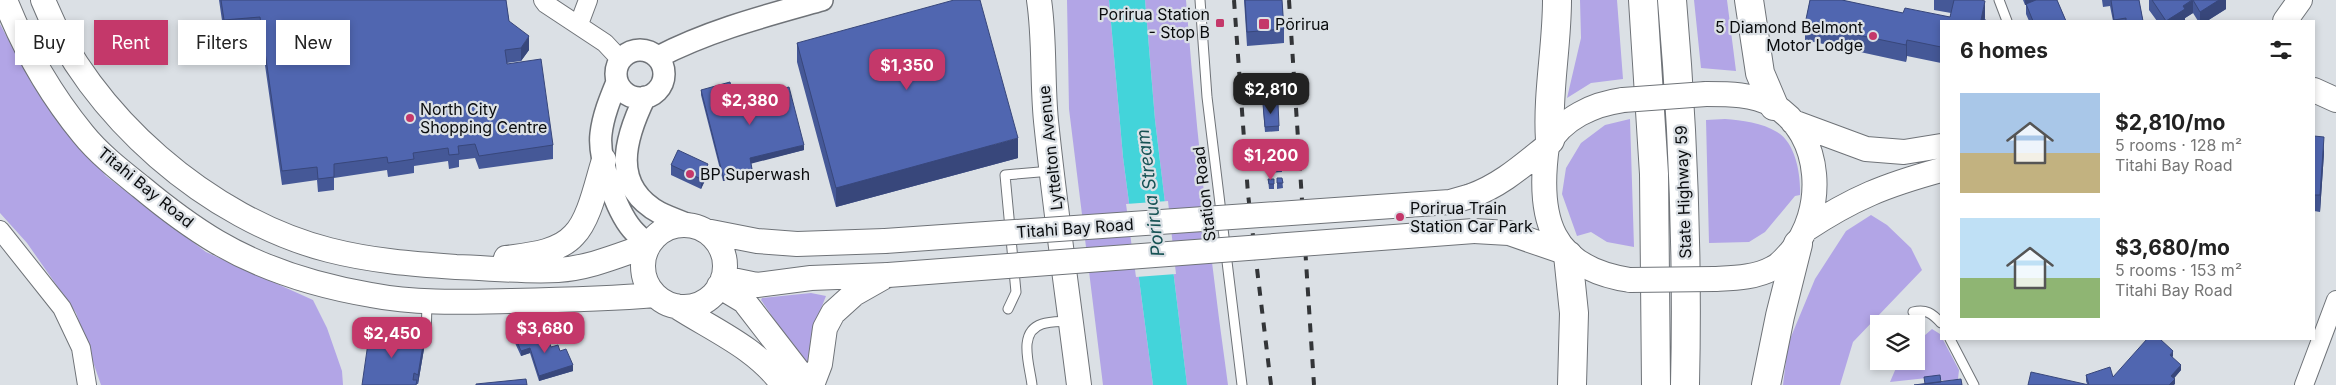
<!DOCTYPE html>
<meta charset="utf-8">
<style>
:root{--surface:#fff;--page:#f2f2f2;--text:#222;--muted:#767676;--accent:#c4386a}
body{margin:0;font-family:Inter,sans-serif;background:var(--page);color:var(--text);height:100vh;display:flex;flex-direction:column;font-size:19px;white-space:nowrap}
*{box-sizing:border-box;margin:0}
p{font-size:16px;color:var(--muted)}
.icon{flex:none;width:28px;height:28px;fill:none;stroke:currentColor;stroke-width:2;stroke-linecap:round;stroke-linejoin:round}
.map{position:relative;flex:1;overflow:hidden}
.sheet{position:absolute;left:1940px;top:20px;width:375px;height:320px;display:flex;flex-direction:column;background:var(--surface);border-radius:0px;box-shadow:0 2px 8px #0003}
.sheet>*{flex:none}
.banner{position:absolute;left:15px;top:20px;width:475px;height:45px;display:flex;gap:10px}
.controls{position:absolute;left:1870px;top:315px;display:grid;gap:10px}
.controls a{display:grid;place-items:center;width:55px;height:55px;border-radius:0px;background:var(--surface);box-shadow:0 2px 8px #0003;font-size:25px}
.price{position:absolute;translate:-50% -42px;padding:0 11px;border-radius:10px;background:var(--accent);color:#fff;font-size:16px;line-height:32px;filter:drop-shadow(0 1px 2px #0008)}
.price::after{content:'';position:absolute;left:50%;top:30px;width:15px;height:11px;margin-left:-8px;background:inherit;clip-path:polygon(0 0,100% 0,50% 100%)}
.price.on{background:#222;color:#fff}
ul{padding:0;list-style:none}
li{display:flex;align-items:center;gap:15px;height:125px;padding:0 20px}
li span{display:grid;place-items:center;flex:none;width:140px;height:100px;border-radius:0px;color:#555}
li>.icon{margin-inline-start:auto}
span .icon{width:60px;height:60px;fill:#fffc;stroke-width:1}
li b{font-size:21px}
h2{display:flex;justify-content:space-between;align-items:center;height:60px;padding:0 20px;font-size:21px}
.pill{padding:0 18px;border-radius:0px;background:var(--surface);box-shadow:0 2px 8px #0003;font-size:18px;line-height:45px}
.pill.on{background:var(--accent);color:#fff}
.map>svg:first-child{display:block}
.green{fill:#b2a5e6}
.water{fill:#43d4da}
.pier{fill:#dbe0e5}
.lines{fill:none;stroke-linecap:round;stroke-linejoin:round}
.service-casing{stroke:#6f7378;stroke-width:11}
.minor-casing{stroke:#6f7378;stroke-width:20}
.tertiary-casing{stroke:#6f7378;stroke-width:24}
.secondary-casing{stroke:#6f7378;stroke-width:26}
.primary-casing{stroke:#6f7378;stroke-width:30}
.service{stroke:#fff;stroke-width:9}
.minor{stroke:#fff;stroke-width:18}
.tertiary{stroke:#fff;stroke-width:21}
.secondary{stroke:#fff;stroke-width:24}
.primary{stroke:#fff;stroke-width:28}
.rail{stroke:#333538;stroke-width:4;stroke-dasharray:9 9;stroke-linecap:butt}
.secondary-bridge-casing{stroke:#6f7378;stroke-width:26;stroke-linecap:butt}
.secondary-bridge{stroke:#fff;stroke-width:24}
.wall{fill:#455897}
.shaded-wall{fill:#38477b}
.building{fill:#5066b0;stroke:#38477b}
.poi-dot{fill:#c4386a;stroke:#dbe0e5;stroke-width:2}
.labels{text-anchor:middle;dominant-baseline:central;stroke-width:4.5;stroke-linejoin:round;paint-order:stroke}
.poi-label{font-size:16px;fill:#0a0c0e;stroke:#dbe0e5;text-anchor:start}
.street-label{font-size:16px;fill:#0a0c0e;stroke:#dbe0e5}
.water-label{font-size:18px;font-style:italic;fill:#165254;stroke:#dbe0e5}
</style>
<div class="map">
<svg width="2336" height="385" viewBox="0 0 2336 385">
<rect width="100%" height="100%" fill="#dbe0e5"/>
<path class="green" d="M1067,0H1109L1123,157L1153,385H1103L1069,109Z
M1145,0H1186C1196,129 1210,257 1228,385H1187L1155,120Z
M1580,0H1617L1623,79L1591,83L1567,98L1581,38Z
M1694,0H1727L1736,71L1701,68Z
M0,24L32,84L106,176L206,252L313,300L327,328L342,371L343,385H101L76,313L27,243L0,213Z
M1630,119L1634,247L1607,242L1591,232L1577,236L1562,194L1566,168L1581,143L1605,125Z
M1725,119C1741,120 1763,123 1777,132C1796,143 1801,176 1800,195L1795,196L1765,232L1749,242L1709,243L1706,120Z
M1871,215L1887,225L1911,248L1922,270L1853,342L1840,385H1783L1788,344L1815,279L1846,231Z
M811,293L826,296L812,331L807,367L761,300L762,298Z
M1932,329L1940,334L1959,370L1958,379L1944,381L1936,377L1890,382L1899,361H1916V343Z"/>
<path class="water" d="M1109,0H1145L1155,120L1187,385H1153L1123,157Z"/>
<path class="pier" d="M1168,201L1176,274L1136,277L1126,204Z"/>
<g class="lines">
<defs>
<path id="service" d="M1200,0L1207,97L1242,385
M1999,0L2007,21
M1008,309L1016,292L1005,175L1051,171
M1913,312C1926,309 1932,313 1941,323
M1950,339L1974,385
M426,341L427,302
M1032,385C1030,366 1017,332 1042,324C1051,321 1062,322 1071,321"/>
<path id="minor" d="M543,0L546,4L605,43L620,59
M579,24L588,0
M0,230L62,308L81,348L87,385
M2304,385L2336,300"/>
<path id="tertiary" d="M616 74a24 24 0 1 1 48 0a24 24 0 1 1-48 0Z
M658,57C710,30 765,16 822,0
M617,82C610,99 603,116 601,134C598,158 616,210 632,229C637,235 643,240 649,245
M645,97C625,138 610,186 660,213C670,218 682,222 692,226"/>
<path id="secondary" d="M5,0C24,48 51,95 83,134C99,154 121,171 141,187C165,207 190,226 217,242C263,269 318,286 371,295C417,304 465,302 511,301C559,300 608,299 655,295
M43,0C88,115 210,220 329,250C372,261 413,264 456,267C490,268 525,272 558,270C590,268 619,255 649,245
M1039,0C1045,40 1042,81 1046,121C1055,209 1068,297 1079,385
M2285,21L2300,0
M2314,90L2336,100
M1706,94C1729,94 1753,94 1773,105C1824,134 1826,213 1790,253C1785,258 1780,265 1773,268C1755,278 1734,278 1714,279
M1623,100C1594,104 1562,118 1547,146C1537,218 1550,268 1630,280
M1793,122L1866,149L1904,152L1941,146
M1471,196C1501,185 1522,166 1547,146
M643 266a41 41 0 1 1 82 0a41 41 0 1 1-82 0Z
M1805,230C1853,198 1886,185 1941,170
M706,231L757,241L797,244L885,241
M1474,231L1509,233L1564,252
M506,258C528,255 558,253 574,235C590,219 597,181 604,160
M723,278L757,285L811,278L888,275
M719,286L744,301L809,385
M676,306C713,330 757,348 783,385
M812,385L820,364L825,328L833,313L854,294L884,277"/>
<path id="primary" d="M1643,0L1654,174L1656,385
M1672,0C1683,128 1688,256 1685,385
M1749,0L1760,73L1774,106
M1550,140C1547,94 1557,47 1557,0
M1568,255L1574,313L1572,385
M1766,385L1780,316L1798,244"/>
</defs>
<use href="#service" class="service-casing"/>
<use href="#minor" class="minor-casing"/>
<use href="#tertiary" class="tertiary-casing"/>
<use href="#secondary" class="secondary-casing"/>
<use href="#primary" class="primary-casing"/>
<use href="#service" class="service"/>
<use href="#minor" class="minor"/>
<use href="#tertiary" class="tertiary"/>
<use href="#secondary" class="secondary"/>
<use href="#primary" class="primary"/>
<path class="rail" d="M1234,0L1248,194L1271,385
M1289,0L1314,385"/>
<defs>
<path id="secondary-bridge" d="M1623,100L1706,94
M885,241L1450,202L1471,196
M888,275L1474,231
M1630,280L1714,279"/>
</defs>
<use href="#secondary-bridge" class="secondary-bridge-casing"/>
<use href="#secondary-bridge" class="secondary-bridge"/>
</g>
<path class="wall" d="M219,0H506L509,21L529,50L521,61L507,63L553,145V159L479,169L475,158L459,160V167L449,169L448,161L414,166V173L388,177L387,170L334,178V190L318,192L317,180L282,185L260,30L224,34Z
M1244,0H1282L1284,29V43L1247,46Z
M1810,0H1845V1L1903,13L1950,17L1951,13L1934,10V0H1981L1985,17V20L1941,21V63L1907,56L1906,62L1805,40V24Z
M2023,0H2057L2066,21H2029L2026,14V5H2025Z
M2102,0H2139L2143,21H2113L2110,6L2103,7Z
M2149,0H2226V9L2207,21H2198L2193,13L2185,18V21H2157L2149,10Z
M797,43L1018,158L836,207L797,62Z
M701,90L734,101L804,150L751,163L752,174L723,181L701,95Z
M1263,109L1279,126V131L1265,132Z
M2314,136L2324,153L2320,212L2314,211Z
M1280,143L1282,172L1268,173L1267,149Z
M671,165L708,174L701,189L671,175Z
M1277,178H1282L1283,188L1277,189Z
M1268,179H1274V189H1269Z
M370,329L424,349L418,384H417V385Z
M515,337L551,347L560,351L573,371L539,381L530,353L521,356L515,343Z
M2173,356L2172,357L2181,370L2174,378L2175,384H2087L2086,381V375L2113,377Z"/>
<path class="shaded-wall" d="M2025,0H2037L2025,5Z
M2193,0V13L2185,18V21H2166L2183,6Z
M2219,0H2226V9L2207,21H2200V12Z
M1985,1V17L1984,21L1981,20Z
M529,36V50L521,61V48Z
M1907,40V56L1906,62V45Z
M2324,137V153L2320,212V195Z
M1018,138V158L836,207V188Z
M804,145V150L750,164V158Z
M708,164V174L701,189V179Z
M752,169V174L723,181V176Z
M424,339V349L418,384V375Z
M530,348V353L521,356V351Z
M2173,351V356L2170,360V355Z
M573,365V371L539,381V376Z
M2181,365V370L2171,382V376Z
M2175,379V384L2174,385H2169Z"/>
<path class="building" d="M221,0H506L509,21L529,36L521,48L505,50L507,64L541,59L553,145L479,156L475,144L458,146L459,154L449,155L448,148L413,153L414,159L388,163L387,157L334,164V177L318,179L317,167L282,171L260,17L224,20Z
M954,0H980L1018,138L836,188L797,43Z
M1245,0H1282L1284,29L1247,32Z
M1810,0H1842L1903,13L1905,8L1950,17L1954,0H1981L1985,1L1981,20H1986L1985,21H1941V47L1907,40L1906,45L1805,24Z
M2036,0H2057L2066,21H2033L2026,4Z
M2111,0H2139L2143,21H2126V18L2114,20Z
M2152,0H2192L2183,6L2185,9L2166,21Z
M2193,0H2219L2200,12Z
M730,82L734,101L789,87L804,145L750,158L752,169L723,176L701,90Z
M1278,103L1279,126L1265,127L1263,104Z
M2314,136L2324,137L2320,195H2314Z
M1280,143L1281,153L1267,154V144Z
M678,150L708,164L701,179L671,165Z
M1281,156L1282,166L1268,167L1267,157Z
M1277,178H1282L1283,183H1277Z
M1268,179H1274V184H1269Z
M370,329L424,339L418,375L414,373L413,380H417L416,385H362Z
M524,334L527,340L546,334L551,347L558,345L560,351L566,349L573,365L539,376L530,348L521,351L515,337Z
M2147,339H2160L2173,351L2170,355L2181,365L2171,376L2175,379L2169,385H2028L2031,372L2089,385L2086,375L2110,367L2113,377Z
M1940,375L1941,382L1925,384L1924,377Z
M526,379L527,385H476V384Z
M1961,379L1962,385H1914Z"/>
<g class="poi-dot">
<rect x="1215" y="18" width="10" height="10" rx="2.5"/>
<rect x="1258" y="18" width="12" height="12" rx="2.5"/>
<circle cx="1873" cy="36" r="5"/>
<circle cx="410" cy="118" r="5"/>
<circle cx="690" cy="174" r="5"/>
<circle cx="1400" cy="217" r="5"/>
</g>
<g class="labels">
<g class="poi-label">
<text x="1210" y="14" text-anchor="end">Porirua Station<tspan x="1210" dy="18">- Stop B</tspan></text>
<text x="1275" y="24">Porirua</text>
<text x="1863" y="27" text-anchor="end">5 Diamond Belmont<tspan x="1863" dy="18">Motor Lodge</tspan></text>
<text x="420" y="109">North City<tspan x="420" dy="18">Shopping Centre</tspan></text>
<text x="700" y="174">BP Superwash</text>
<text x="1410" y="208">Porirua Train<tspan x="1410" dy="18">Station Car Park</tspan></text>
</g>
<g class="street-label">
<text transform="translate(1050 148) rotate(-96)">Lyttelton Avenue</text>
<text transform="translate(146 187) rotate(39)">Titahi Bay Road</text>
<text transform="translate(1683 192) rotate(-92)">State Highway 59</text>
<text transform="translate(1204 194) rotate(-97)">Station Road</text>
<text transform="translate(1075 228) rotate(-4)">Titahi Bay Road</text>
</g>
<g class="water-label">
<text transform="translate(1150 193) rotate(-97)">Porirua Stream</text>
</g>
</g>
</svg>
<div class="controls">
<a><svg class="icon" aria-label="layers" viewBox="0 0 24 24"><path d="M12 4l9 5-9 5-9-5zM3 14l9 5 9-5"/></svg></a>
</div>
<b class="price" style="left:907px;top:91px">$1,350</b>
<b class="price on" style="left:1271px;top:115px">$2,810</b>
<b class="price" style="left:750px;top:126px">$2,380</b>
<b class="price" style="left:1271px;top:181px">$1,200</b>
<b class="price" style="left:545px;top:354px">$3,680</b>
<b class="price" style="left:392px;top:359px">$2,450</b>
<div class="banner">
<a class="pill">Buy</a>
<a class="pill on">Rent</a>
<a class="pill">Filters</a>
<a class="pill">New</a>
</div>
<section class="sheet">
<h2>6 homes<svg class="icon" aria-label="filters" viewBox="0 0 24 24"><path d="M4 7h16M4 17h16"/><circle cx="9" cy="7" r="2"/><circle cx="15" cy="17" r="2"/></svg></h2>
<ul>
<li><span style="background:linear-gradient(#a9c7e8 60%,#c2b280 0)"><svg class="icon" aria-label="home" viewBox="0 0 24 24"><path d="M3 11l9-7 9 7M6 9v11h12V9"/></svg></span><div><b>$2,810/mo</b><p>5 rooms · 128 m²</p><p>Titahi Bay Road</p></div></li>
<li><span style="background:linear-gradient(#bfe0f5 60%,#8fb573 0)"><svg class="icon" aria-label="home" viewBox="0 0 24 24"><path d="M3 11l9-7 9 7M6 9v11h12V9"/></svg></span><div><b>$3,680/mo</b><p>5 rooms · 153 m²</p><p>Titahi Bay Road</p></div></li>
</ul>
</section>
</div>
